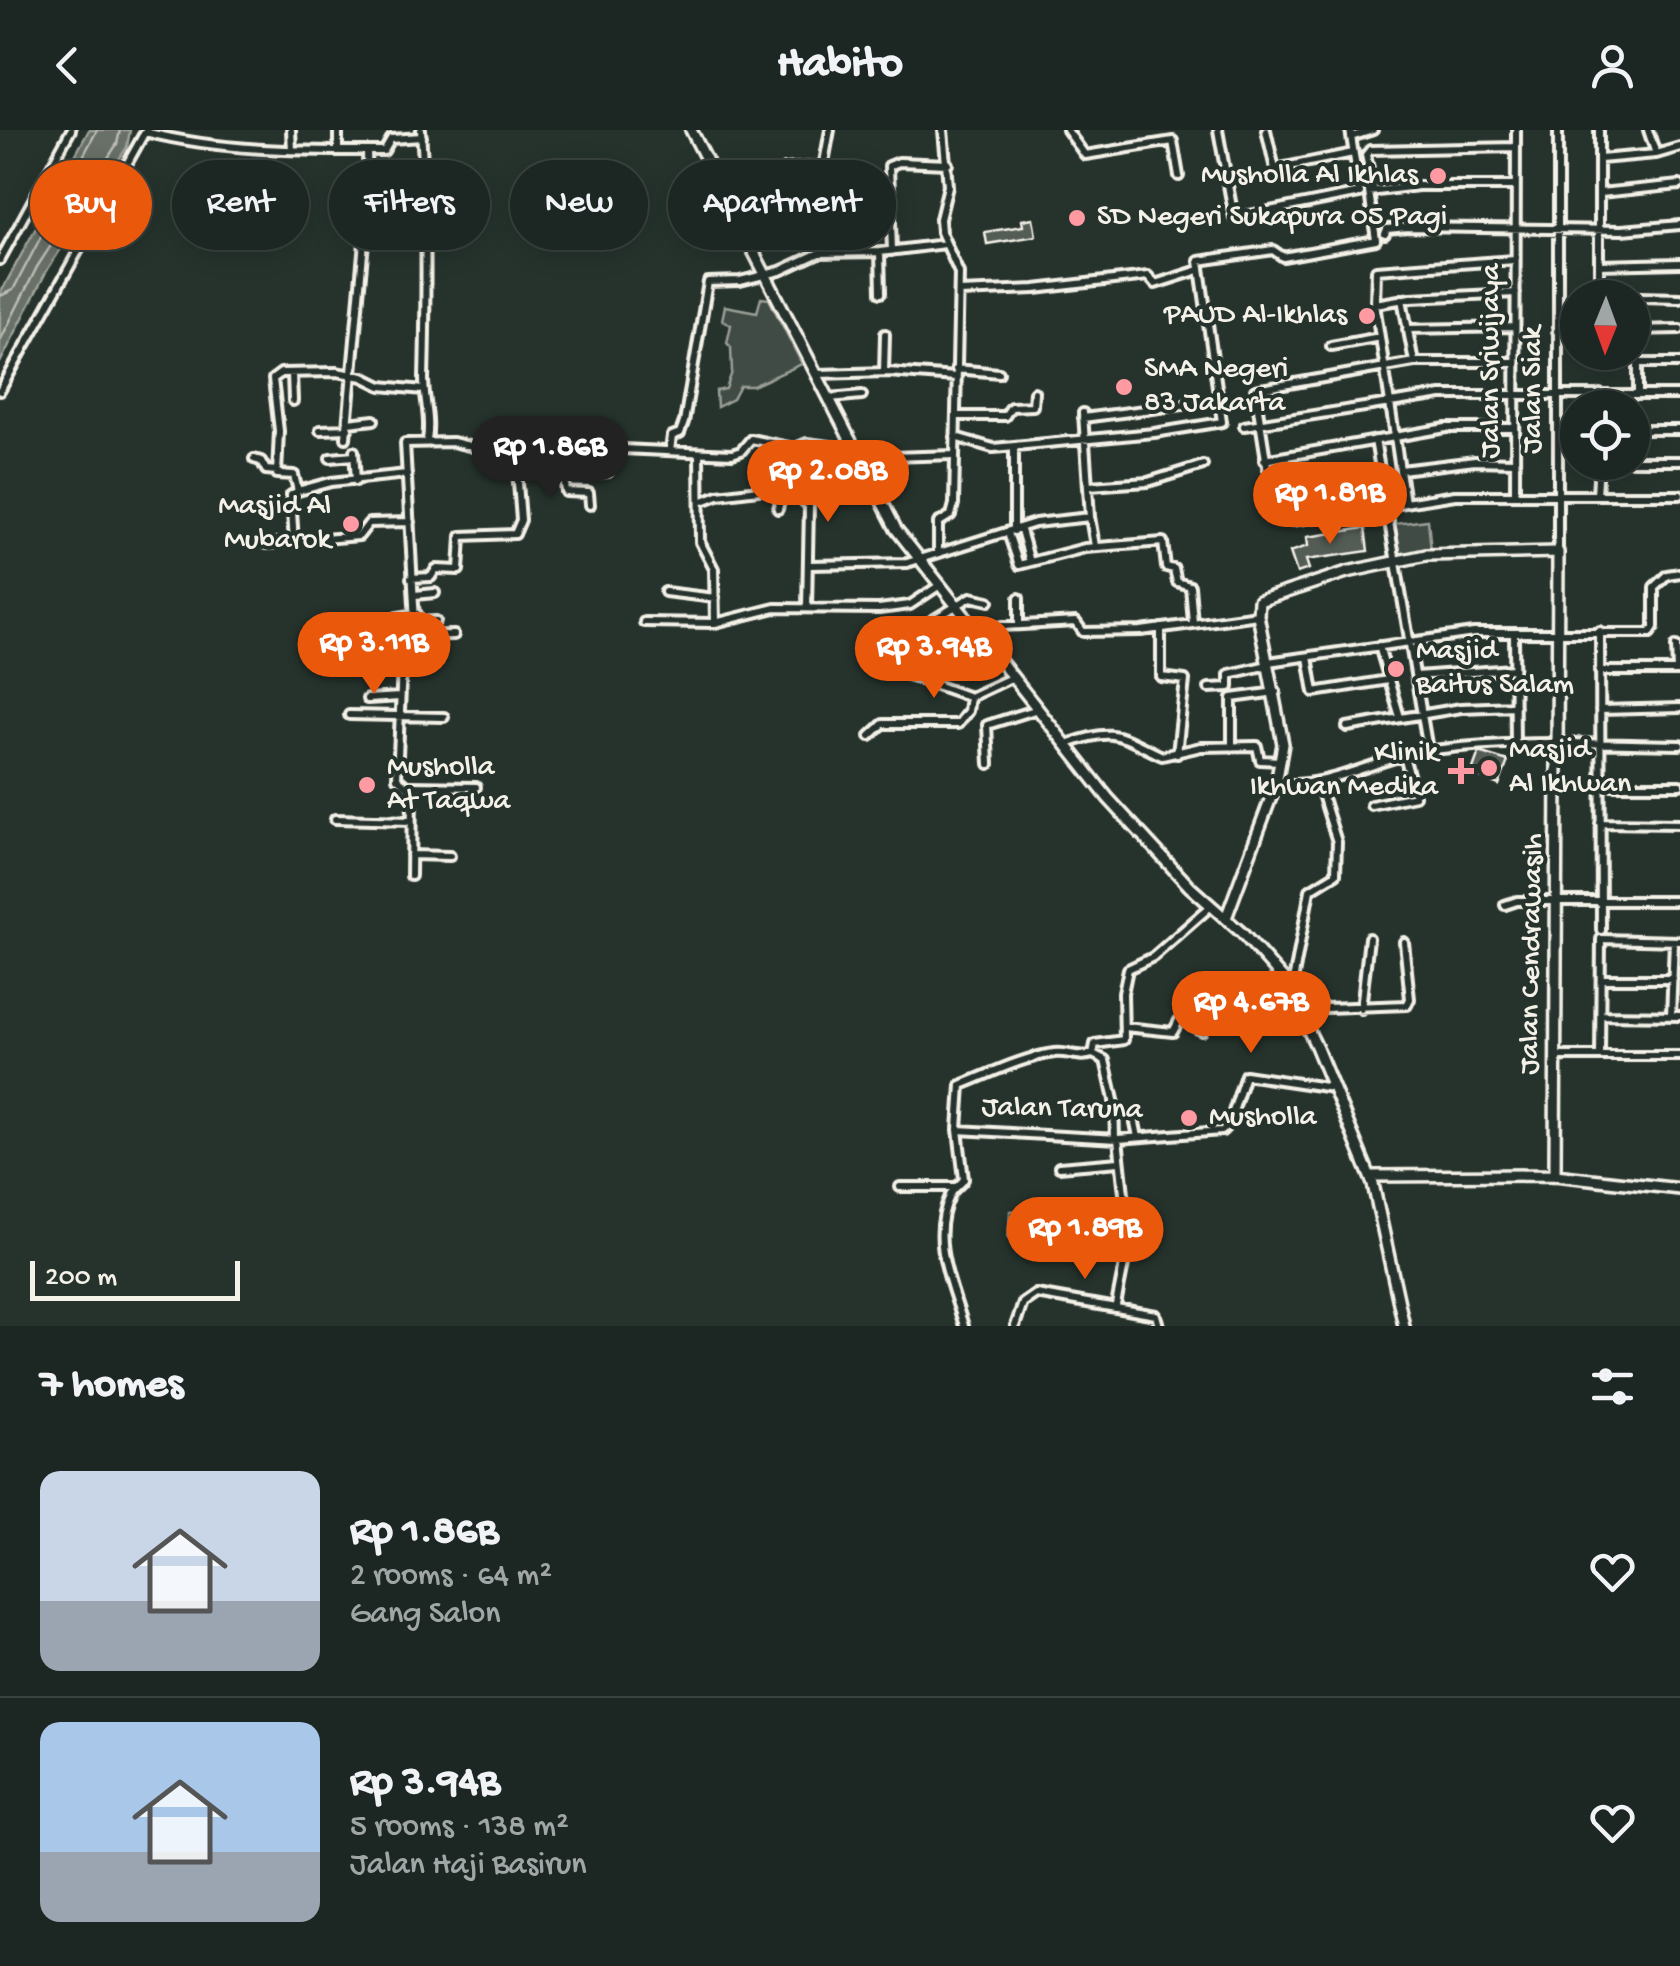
<!DOCTYPE html>
<meta charset="utf-8">
<style>
:root{--surface:#1c2622;--page:#252e2a;--text:#f1f3f6;--muted:#a0a5a5;--line:#3a4340;--accent:#ea580c}
body{margin:0;font-family:"Gochi Hand",sans-serif;background:var(--page);color:var(--text);height:100vh;display:flex;flex-direction:column;font-size:38px;white-space:nowrap}
*{box-sizing:border-box;margin:0}
p{font-size:32px;color:var(--muted)}
.icon{flex:none;width:55px;height:55px;fill:none;stroke:currentColor;stroke-width:2;stroke-linecap:round;stroke-linejoin:round}
.map{position:relative;height:1196px;overflow:hidden}
.details{display:flex;flex-direction:column;background:var(--surface);flex:1}
.details>*{flex:none}
.top-card{position:absolute;left:30px;top:30px;width:1000px;height:90px;display:flex;gap:20px}
.needle{width:65px;rotate:181deg}
.buttons{position:absolute;left:1560px;top:150px;display:grid;gap:20px}
.buttons a{display:grid;place-items:center;width:90px;height:90px;border-radius:50%;background:var(--surface);box-shadow:0 5px 25px #0003,0 0 0 2px var(--line);font-size:50px}
.scale{position:absolute;left:30px;bottom:25px;width:210px;box-sizing:border-box;padding-left:10px;border:5px solid #f4f1e8;border-top:0;font-size:28px;line-height:35px;white-space:nowrap;color:#f4f1e8;-webkit-text-stroke:8px #26332d;paint-order:stroke}
.price{position:absolute;translate:-50% -85px;padding:0 22px;border-radius:35px;background:var(--accent);color:#fff;font-size:32px;line-height:65px;filter:drop-shadow(0 2px 5px #0008)}
.price::after{content:'';position:absolute;left:50%;top:60px;width:30px;height:22px;margin-left:-15px;background:inherit;clip-path:polygon(0 0,100% 0,50% 100%)}
.price.active{background:#222;color:#fff}
ul{padding:0;list-style:none}
li{display:flex;align-items:center;gap:30px;height:250px;padding:0 40px}
li+li{border-top:2px solid var(--line)}
li span{display:grid;place-items:center;flex:none;width:280px;height:200px;border-radius:20px;color:#555}
li>.icon{margin-inline-start:auto}
span .icon{width:120px;height:120px;fill:#fffc;stroke-width:1}
li b{font-size:42px}
h2{display:flex;justify-content:space-between;align-items:center;height:120px;padding:0 40px;font-size:42px}
.tag{padding:0 35px;border-radius:45px;background:var(--surface);box-shadow:0 5px 25px #0003,0 0 0 2px var(--line);font-size:35px;line-height:90px}
.tag.active{background:var(--accent);color:#fff}
header{display:flex;justify-content:space-between;align-items:center;height:130px;padding:0 40px;background:var(--surface);font-size:45px;font-weight:700}
.map>svg:first-child{display:block}
.green{fill:#414b45;stroke:#9a9e96;stroke-width:2.5}
.water{fill:#676f68;stroke:#9fa39b;stroke-width:2.5}
.lines{fill:none;stroke-linecap:round;stroke-linejoin:round}
.shore{stroke:#bcbdb5;stroke-width:2.5}
.building{fill:#525c55;stroke:#f4f1e8;stroke-width:2.5}
.street-casing{stroke:#f4f1e8;stroke-width:14}
.secondary-casing{stroke:#f4f1e8;stroke-width:16}
.street{stroke:#26332d;stroke-width:6}
.secondary{stroke:#26332d;stroke-width:9}
.poi-dot{fill:#ff9aa2;stroke:#26332d;stroke-width:4}
.labels{text-anchor:middle;dominant-baseline:central;stroke-width:8;stroke-linejoin:round;paint-order:stroke}
.poi-label{font-size:30px;fill:#f4f1e8;stroke:#26332d;text-anchor:start}
.street-label{font-size:30px;fill:#f4f1e8;stroke:#26332d}
</style>
<header><svg class="icon" aria-label="back" viewBox="0 0 24 24"><path d="M15 5l-7 7 7 7"/></svg>Habito<svg class="icon" aria-label="person" viewBox="0 0 24 24"><circle cx="12" cy="8" r="4"/><path d="M4 21q1-7 8-7t8 7"/></svg></header>
<div class="map">
<svg width="1680" height="1196" viewBox="0 0 1680 1196">
<rect width="100%" height="100%" fill="#26332d"/>
<filter id="ink" filterUnits="userSpaceOnUse"><feTurbulence type="fractalNoise" baseFrequency=".01" numOctaves="2"/><feDisplacementMap in="SourceGraphic" scale="20" xChannelSelector="R" yChannelSelector="G"/><feConvolveMatrix kernelMatrix="1 2 1 2 8 2 1 2 1" color-interpolation-filters="sRGB"/></filter>
<g filter="url(#ink)">
<path class="green" d="M761,168L769,169L802,234L753,256H740L733,269L717,277L716,261L726,259L732,242L731,217L727,213L731,195L722,190L725,176L757,182Z
M1428,390L1431,421L1401,425L1395,394Z
M1039,1080L1040,1088L1046,1087L1050,1123L1023,1126L1024,1118L1008,1108L1010,1081Z"/>
<path class="water" d="M89,0H130L127,17L46,142L0,233V164Z"/>
<g class="lines">
<path class="shore" d="M0,166L13,160L97,0
M0,211L37,137L117,14L120,0"/>
</g>
<path class="building" d="M1033,88L1036,106L987,114L985,102L1023,96L1022,90Z
M1365,398L1368,421L1306,430L1309,439L1297,443L1290,422L1308,416L1307,407Z
M1479,622L1508,631L1499,655L1471,644Z"/>
<g class="lines">
<defs>
<path id="street" d="M291,0L292,20
M338,0V21
M421,0C427,83 426,166 424,249C424,270 431,288 427,310
M1067,0L1085,25L1173,11L1179,46
M1218,0L1234,88L1360,63L1350,0
M1266,0L1275,39L1353,23
M1648,0L1656,24
M145,2C223,22 304,21 384,21L391,9L422,7
M1351,7L1373,0
M1600,29L1656,24L1680,17
M785,39L823,36
M1374,61L1366,25L1370,20L1516,17
M1600,63L1680,55
M1385,104L1387,99L1408,97L1622,100L1680,95
M892,121L889,36L899,32L948,34
M880,122L881,163
M823,123L819,60L830,0
M0,130L71,0
M1599,135L1680,133
M959,162L1035,159L1148,146L1155,154L1199,140
M1599,166L1680,168
M1599,168V0
M1402,169L1414,232
M1375,174L1411,168L1516,163
M1407,199L1515,197
M1632,200L1680,199
M1557,201L1578,200
M1331,216L1380,207
M1638,233H1680
M956,239L999,243
M884,242L885,204
M292,243L293,271
M818,244L888,242L956,247
M0,261L146,0
M1638,265V200
M829,268L862,265
M1599,278L1600,264
M956,286H1005L1011,277L1033,276L1034,262
M1083,288L1221,270
M348,293L374,290
M1244,296L1441,265H1680
M320,300L348,299
M1632,300H1680
M955,307L993,318L1154,303L1222,292L1199,131L1273,120L1283,127L1376,110L1369,62L1418,56H1515
M346,308L368,68L367,21
M1375,310L1428,620
M1014,316V401
M800,317C795,346 784,355 809,376L807,477
M354,321L356,351
M670,321L672,306L680,303L684,292L708,152L740,151L780,141L819,123L880,122L945,114
M699,323L700,412L714,439L715,493
M330,328L354,326
M860,328L954,325
M254,329L261,331L266,340L277,341
M1264,330L1446,298H1515
M1632,331H1680
M1401,340L1475,331L1514,332
M1268,342L1255,260L1414,232H1515
M407,344L331,352L298,361L294,345L277,344L279,301L273,249L281,243L337,242L363,247L381,256L424,260
M564,345L566,362L589,363L590,375
M1089,356L1148,352L1203,335
M1288,358L1380,344
M1515,364L1516,0
M1597,365L1599,332
M700,372L718,365L792,356
M1405,373L1375,174L1376,140L1515,130
M778,379L784,356
M1090,387L1095,416
M1292,391L1455,365H1680
M1021,400L1030,432
M1008,403L1019,435L1085,418L1163,412L1166,437L1174,439L1177,452L1190,456L1193,493
M294,413L291,365L298,361
M266,414L359,406L369,393L410,392
M1558,422V0
M938,423V393L951,385L954,374L959,143L941,102L940,89L948,56L943,0
M810,435L907,433L1035,393L1090,387L1083,283
M411,448L431,447L436,439L459,440L461,406L515,404L521,390L516,328
M665,462L715,468
M415,465L435,463
M418,492L436,491
M644,492L715,493L775,478L879,479L910,475L940,455
M1019,494V468
M1161,498V547L1185,550L1177,624
M1600,501L1601,800
M911,503L971,467L989,471
M979,503L1003,496L1076,492L1083,502L1141,501L1258,485
M1514,503L1515,616
M417,506L454,505
M362,507L367,492L417,484
M1379,516L1400,587
M1308,527L1314,562L1388,550
M417,528L434,530
M1268,532L1474,503H1650L1654,497V457L1667,445L1680,443
M1599,541H1677L1676,516
M908,545L970,567
M1416,546L1513,539
M1209,558L1229,557V544L1268,535
M970,567L1013,547
M367,569L400,567
M1600,580L1680,578
M349,585L444,587
M1347,597L1461,578L1515,576
M870,606L883,594H958L968,581L970,567
M1067,614C1116,596 1119,606 1162,626L1201,617L1257,616L1260,630L1281,631
M1232,617V568L1276,562
M989,634L987,595L1038,579
M1276,654C1336,658 1375,627 1433,620C1514,609 1599,614 1680,615
M1600,655H1680
M409,656L476,657
M1371,675L1415,666L1404,626
M335,689L411,691
M1600,693L1680,694
M411,725L450,726
M411,746L412,661L397,648L402,536L417,528L405,313L453,312L516,328L561,345L608,342L614,323L622,319L732,324L741,321L751,309L795,318L807,313L854,319
M1505,775L1517,771H1680
M1601,849H1673
M1291,862L1310,760L1336,744L1337,712L1319,655
M1299,879L1407,875L1410,869L1404,812
M1361,879L1369,808
M1601,885L1680,886
M1671,886L1674,811
M1125,897L1173,902L1180,889L1202,901
M1093,924L1105,930L1114,970L1115,1009
M1557,926H1680
M1600,926L1601,809L1680,811
M1134,988L1138,1007
M958,999L961,955C992,943 1020,928 1054,923C1068,921 1078,929 1093,924L1095,914L1124,910L1123,863L1128,839L1153,827L1211,776
M1059,1037L1119,1032
M900,1057H955
M1116,1175L1129,1109L1118,1009
M964,1196C952,1155 929,1110 950,1066C953,1058 960,1056 964,1049L958,1000L1118,1009L1222,1001L1229,994L1245,945L1333,958
M1015,1196L1023,1173L1036,1164L1156,1185L1159,1196"/>
<path id="secondary" d="M691,0L896,399L1108,668L1190,757L1242,803L1284,850L1316,916L1373,1054L1404,1196
M1226,788L1276,654L1283,614L1258,485L1259,471L1347,442L1426,425L1558,422L1555,1045
M1370,1046L1555,1045L1680,1059"/>
</defs>
<use href="#street" class="street-casing"/>
<use href="#secondary" class="secondary-casing"/>
<use href="#street" class="street"/>
<use href="#secondary" class="secondary"/>
</g>
</g>
<g class="poi-dot">
<circle cx="1438" cy="46" r="10"/>
<circle cx="1077" cy="88" r="10"/>
<circle cx="1367" cy="186" r="10"/>
<circle cx="1124" cy="257" r="10"/>
<circle cx="351" cy="394" r="10"/>
<circle cx="1396" cy="539" r="10"/>
<circle cx="1489" cy="638" r="10"/>
<path d="M1456 626h10v10h10v10h-10v10h-10v-10h-10v-10h10z"/>
<circle cx="367" cy="655" r="10"/>
<circle cx="1189" cy="988" r="10"/>
</g>
<g class="labels">
<g class="poi-label">
<text x="1418" y="46" text-anchor="end">Musholla Al Ikhlas</text>
<text x="1097" y="88">SD Negeri Sukapura 05 Pagi</text>
<text x="1347" y="186" text-anchor="end">PAUD Al-Ikhlas</text>
<text x="1144" y="240">SMA Negeri<tspan x="1144" dy="34">83 Jakarta</tspan></text>
<text x="331" y="377" text-anchor="end">Masjid Al<tspan x="331" dy="34">Mubarok</tspan></text>
<text x="1416" y="522">Masjid<tspan x="1416" dy="34">Baitus Salam</tspan></text>
<text x="1509" y="621">Masjid<tspan x="1509" dy="34">Al Ikhwan</tspan></text>
<text x="1438" y="624" text-anchor="end">Klinik<tspan x="1438" dy="34">Ikhwan Medika</tspan></text>
<text x="387" y="638">Musholla<tspan x="387" dy="34">At Taqwa</tspan></text>
<text x="1209" y="988">Musholla</text>
</g>
<g class="street-label">
<text transform="translate(1492 231) rotate(-90)">Jalan Sriwijaya</text>
<text transform="translate(1534 260) rotate(-90)">Jalan Siak</text>
<text transform="translate(1533 824) rotate(-89)">Jalan Cendrawasih</text>
<text transform="translate(1062 980) rotate(1)">Jalan Taruna</text>
</g>
</g>
</svg>
<div class="buttons">
<a><svg class="needle" viewBox="-14 -14 28 28"><path d="M0-13l5 13h-10z" fill="#e53935"/><path d="M0 13l5-13h-10z" fill="#a0a5a5"/></svg></a>
<a><svg class="icon" aria-label="locate" viewBox="0 0 24 24"><circle cx="12" cy="12" r="6"/><path d="M12 2v4M12 18v4M2 12h4M18 12h4"/></svg></a>
</div>
<div class="scale">200 m</div>
<b class="price active" style="left:550px;top:371px">Rp 1.86B</b>
<b class="price" style="left:828px;top:395px">Rp 2.08B</b>
<b class="price" style="left:1330px;top:417px">Rp 1.81B</b>
<b class="price" style="left:374px;top:567px">Rp 3.11B</b>
<b class="price" style="left:934px;top:571px">Rp 3.94B</b>
<b class="price" style="left:1251px;top:926px">Rp 4.67B</b>
<b class="price" style="left:1085px;top:1152px">Rp 1.89B</b>
<div class="top-card">
<a class="tag active">Buy</a>
<a class="tag">Rent</a>
<a class="tag">Filters</a>
<a class="tag">New</a>
<a class="tag">Apartment</a>
</div>
</div>
<section class="details">
<h2>7 homes<svg class="icon" aria-label="filters" viewBox="0 0 24 24"><path d="M4 7h16M4 17h16"/><circle cx="9" cy="7" r="2"/><circle cx="15" cy="17" r="2"/></svg></h2>
<ul>
<li><span style="background:linear-gradient(#c9d6e8 65%,#9aa5b1 0)"><svg class="icon" aria-label="home" viewBox="0 0 24 24"><path d="M3 11l9-7 9 7M6 9v11h12V9"/></svg></span><div><b>Rp 1.86B</b><p>2 rooms · 64 m²</p><p>Gang Salon</p></div><svg class="icon" aria-label="heart" viewBox="0 0 24 24"><path d="M12 20l-8-8c-3-5 5-10 8-4 3-6 11-1 8 4z"/></svg></li>
<li><span style="background:linear-gradient(#a9c7e8 65%,#9aa5b1 0)"><svg class="icon" aria-label="home" viewBox="0 0 24 24"><path d="M3 11l9-7 9 7M6 9v11h12V9"/></svg></span><div><b>Rp 3.94B</b><p>5 rooms · 138 m²</p><p>Jalan Haji Basirun</p></div><svg class="icon" aria-label="heart" viewBox="0 0 24 24"><path d="M12 20l-8-8c-3-5 5-10 8-4 3-6 11-1 8 4z"/></svg></li>
</ul>
</section>
